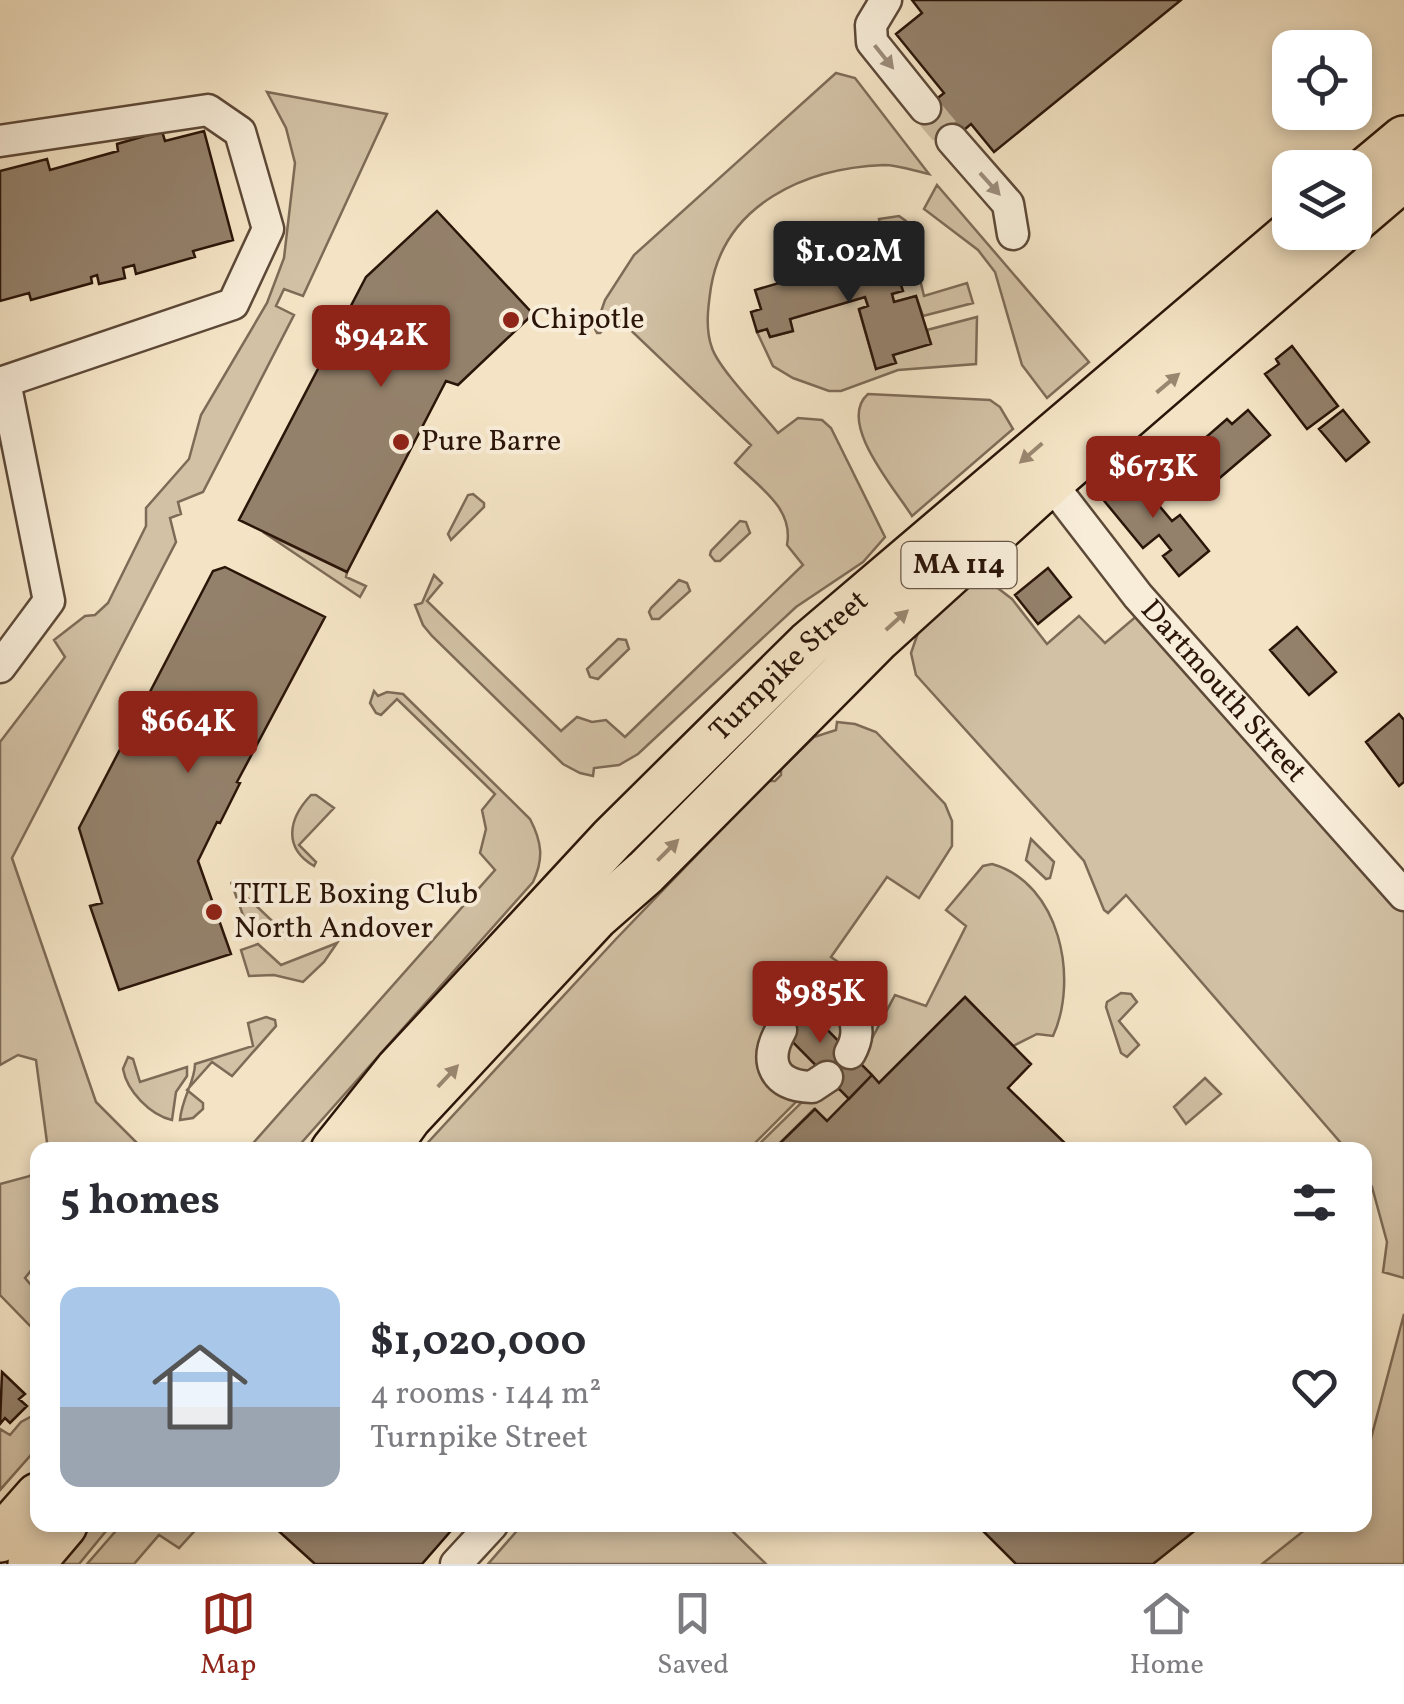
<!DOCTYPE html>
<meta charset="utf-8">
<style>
:root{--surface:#fff;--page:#f2f2f3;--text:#2b2b33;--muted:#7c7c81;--line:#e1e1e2;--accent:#8f2418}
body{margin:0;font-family:Vollkorn,serif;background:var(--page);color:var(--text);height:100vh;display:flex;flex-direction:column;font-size:38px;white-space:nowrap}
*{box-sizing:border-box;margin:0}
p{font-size:32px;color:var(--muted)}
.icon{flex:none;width:55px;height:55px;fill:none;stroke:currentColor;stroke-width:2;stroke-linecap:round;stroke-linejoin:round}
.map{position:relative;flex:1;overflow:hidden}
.details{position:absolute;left:30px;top:1142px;width:1342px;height:390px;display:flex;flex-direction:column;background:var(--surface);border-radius:20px;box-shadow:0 5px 15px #0003}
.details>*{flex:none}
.tools{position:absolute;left:1272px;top:30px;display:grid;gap:20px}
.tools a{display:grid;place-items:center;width:100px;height:100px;border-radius:20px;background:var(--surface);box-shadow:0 5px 15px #0003;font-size:50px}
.price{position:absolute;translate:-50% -85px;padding:0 22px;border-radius:10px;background:var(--accent);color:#fff;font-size:32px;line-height:65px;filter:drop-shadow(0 2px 5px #0008)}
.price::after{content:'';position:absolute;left:50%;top:60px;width:30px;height:22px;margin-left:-15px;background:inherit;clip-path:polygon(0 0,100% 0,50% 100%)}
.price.selected{background:#222;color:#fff}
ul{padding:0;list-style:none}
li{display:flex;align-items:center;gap:30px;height:250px;padding:0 30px}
li span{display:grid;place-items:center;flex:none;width:280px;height:200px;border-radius:20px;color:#555}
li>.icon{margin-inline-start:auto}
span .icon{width:120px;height:120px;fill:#fffc;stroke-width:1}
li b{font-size:42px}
h2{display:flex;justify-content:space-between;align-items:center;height:120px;padding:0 30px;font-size:42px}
.dock{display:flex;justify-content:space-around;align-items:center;height:140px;border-top:2px solid var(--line);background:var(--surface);font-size:28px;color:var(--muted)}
.dock a{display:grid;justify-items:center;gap:5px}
.dock .selected{color:var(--accent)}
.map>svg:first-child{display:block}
.green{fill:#d2c1a5;stroke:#7e6b57;stroke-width:2.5}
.building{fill:#94816b;stroke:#2b1509;stroke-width:2.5}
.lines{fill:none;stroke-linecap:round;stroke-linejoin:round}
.minor-tunnel{stroke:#ccbb9f;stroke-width:30;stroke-dasharray:30 15;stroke-linecap:butt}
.minor-casing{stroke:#5d4938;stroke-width:35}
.highway-casing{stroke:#2b1509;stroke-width:50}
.minor{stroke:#f8edd9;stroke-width:30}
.highway{stroke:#f4e4c5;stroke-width:45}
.oneway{fill:#9c8c7b}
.oneway2{fill:#9a8770}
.poi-dot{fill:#8f2418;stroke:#f8edd9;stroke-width:4}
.labels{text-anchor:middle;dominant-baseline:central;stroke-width:8;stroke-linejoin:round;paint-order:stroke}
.shield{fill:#f8edd9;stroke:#685647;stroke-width:2.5}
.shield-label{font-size:28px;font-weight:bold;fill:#2b1509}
.poi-label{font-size:30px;fill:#2b1509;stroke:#f8edd9;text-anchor:start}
.street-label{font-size:30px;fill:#2b1509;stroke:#f8edd9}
</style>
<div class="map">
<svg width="1404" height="1564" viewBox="0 0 1404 1564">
<rect width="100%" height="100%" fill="#f4e4c5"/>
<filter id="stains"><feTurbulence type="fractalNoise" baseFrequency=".002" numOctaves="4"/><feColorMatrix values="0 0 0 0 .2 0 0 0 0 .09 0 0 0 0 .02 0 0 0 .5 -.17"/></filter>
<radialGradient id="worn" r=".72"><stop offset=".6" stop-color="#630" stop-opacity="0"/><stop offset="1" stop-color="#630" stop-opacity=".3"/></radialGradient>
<path class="green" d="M836,73L855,78L929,174C915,171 898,165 884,165C805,168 725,204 711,287C708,307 705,329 712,348C719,369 762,413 778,433L798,418L822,420L831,428L885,537L863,562L796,607L638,754L619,765L594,768L593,776L580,773L563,764L432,636L423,625L415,605L422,603L434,575L442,583L427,601L561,731L577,717L592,722L606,720L625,737L803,565L787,545C794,508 759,487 735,463L751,445L616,316L600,333H597L595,329L605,300L634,255Z
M267,92L387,114L303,296L284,289L276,306L294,315L203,492L178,502L181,514L170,518L176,542L12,858L96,1102L144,1150H48L36,1060L18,1055L0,1065V742L65,657L54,640L85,616L95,615L108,603L146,526V508L189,459L201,415L267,303L284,258L295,163L286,128Z
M937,185L1089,362L1047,398L1022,365L995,272L978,250L924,209Z
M899,216L906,221L924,296L967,283L973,303L923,316L916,296L894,302L892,294L902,290L897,273L887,276L881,253L887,250L879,219Z
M865,297L868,306L859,310L876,369L893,355L930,344L927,330L977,317L976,364L898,370L841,391H829L793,378L773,366L757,332L767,329L770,337L792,331L790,319Z
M868,394L990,400L1000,407L1013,429L912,516C895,489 836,422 868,394Z
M473,494L484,503V507L451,540L448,534L468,495Z
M740,521L746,522L750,533L720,561H715L710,555L711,551Z
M263,532L347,572L346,577L366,586L360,597Z
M978,573L1012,599L1047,644L1079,616L1105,643L1139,614L1319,811L1404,910V1278L1383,1272L1387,1242L1372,1187L1365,1175V1150H1347L1126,895L1108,913L1104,910L1084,861L916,675L911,653L920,627Z
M679,580L687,583L690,591L659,619H652L649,612L651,608Z
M618,639L626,640L629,649L598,679L590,677L587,669Z
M374,691L378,696L387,692L403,694L530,819C542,842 544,859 533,882L295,1150H247L495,870L480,853L486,829L482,810L495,794L397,699L381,715L376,713L370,703Z
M837,722L855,724L876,732L945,804L952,821V846L919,898L887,877L831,957L854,973L850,980L798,1001L767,1029L799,1099L748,1150H421L616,939L768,781H775L781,775V769L814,737L836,730Z
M311,795H316L334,808L299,845L316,862L314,866C283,848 288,819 311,795Z
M1031,839L1054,862L1050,878L1046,879L1026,860Z
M992,864C1060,883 1079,979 1053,1036L1037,1034L1013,1046L965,997L879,1083L859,1063L895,995L926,1006L966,926L946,910L983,866Z
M231,882L287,935L284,938L248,929Z
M337,943L324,962L303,982L274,975L249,976L241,950L258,944L281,965Z
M1121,993L1131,994L1137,1002L1119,1021L1139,1045L1127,1057L1121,1053L1106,1007L1107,1002Z
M818,1015L838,1019C853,1038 827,1057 815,1072L790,1071C783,1038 796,1036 818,1015Z
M266,1017L275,1020L276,1026L232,1076L212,1062L187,1090L203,1103V1109L193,1118L180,1120C182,1097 195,1082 195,1064L253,1046L248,1023Z
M128,1057L133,1059L140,1082L187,1067V1076L176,1092L172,1120C150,1115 127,1091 123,1069Z
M1205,1078L1221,1094L1186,1124L1174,1107Z
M840,1089L849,1099L827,1121L814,1109L773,1150H753L804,1100Z
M37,1165V1263L25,1278L37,1292V1333L0,1295V1184L30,1176Z
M1404,1314V1564H1262L1311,1525H1365V1461Z
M37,1390V1448L0,1490V1429L10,1435L21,1422L34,1415Z
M85,1525H111L79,1564H51Z
M121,1525H200L179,1548L159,1535L134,1564H87Z
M522,1525H726L766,1564H488Z"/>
<path class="building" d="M912,0H1181L994,152L971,124L945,146L919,113L944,93L896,34L922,13Z
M162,131L165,141L204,131L233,240L193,251L195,257L136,274L134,265L123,268L125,278L99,284L97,275L91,277L92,283L31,300L29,293L0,301V171L47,159L50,170L118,151L117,144Z
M437,211L533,314L458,385L446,381L347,572L239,520L366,277Z
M881,253L887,276L897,273L903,291L892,294L894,302L916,296L931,344L893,355L896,363L876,369L859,309L868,306L865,297L790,319L793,331L770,337L767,329L757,332L751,312L761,309L755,290Z
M1292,346L1338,406L1307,429L1265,374L1279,364L1276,359Z
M1248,410L1270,435L1215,482L1189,452L1227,419L1232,424Z
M1343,410L1369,442L1346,461L1319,429Z
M1125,465L1172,521L1180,515L1209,551L1179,576L1163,556L1171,550L1159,535L1143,548L1101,497L1115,486L1108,479Z
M225,567L325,617L237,782L240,783L220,823L217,822L198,861L231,954L119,990L90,906L102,903L79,828L213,571Z
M1048,568L1071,597L1038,624L1015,595Z
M1297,627L1336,672L1309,695L1270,650Z
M1399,714L1404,720V782L1399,786L1366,742Z
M790,992L872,1075L849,1099L767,1016Z
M965,997L1031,1064L1008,1088L1072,1150H773L815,1109L827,1121L872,1075L879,1083Z
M2,1372L25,1394L19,1399L27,1406L10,1423L5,1418L0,1424Z
M272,1525H456L422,1564H315Z
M977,1525H1202L1153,1564H1016Z"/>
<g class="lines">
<path class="minor-tunnel" d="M925,108L952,140"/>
<defs>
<g id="minor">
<path d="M886,0L871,25L872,42L925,108"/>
<path d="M952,140L1008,204L1013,234"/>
<path d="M0,141L208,110L240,132L268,229L233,304L0,383"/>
<path id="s1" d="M1050,482L1138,596L1404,895"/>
<path d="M0,667L49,601L5,382"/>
<path d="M805,1008L837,1003L853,1012C858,1028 858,1039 850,1053"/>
<path d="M781,1030C763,1062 774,1086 812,1087L827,1077"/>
<path d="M456,1564L492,1525"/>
</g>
<g id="highway">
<path d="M1355,180L1404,139"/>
<path d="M1355,219L1404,177"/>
<path id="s2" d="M334,1150L398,1070L612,839L809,644L1293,232"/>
<path d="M385,1150L408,1118L596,916L646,872L878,638L1050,482L1339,232"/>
<path d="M0,1539L38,1496"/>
<path d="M31,1564L64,1525"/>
</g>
</defs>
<use href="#minor" class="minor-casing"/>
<use href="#highway" class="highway-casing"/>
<use href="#minor" class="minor"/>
<use href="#highway" class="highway"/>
</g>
<defs><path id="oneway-solid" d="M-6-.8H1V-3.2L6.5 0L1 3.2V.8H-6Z" transform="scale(2.5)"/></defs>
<g class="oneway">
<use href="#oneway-solid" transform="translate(884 57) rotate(51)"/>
<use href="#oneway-solid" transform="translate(990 184) rotate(48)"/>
</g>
<g class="oneway2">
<use href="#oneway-solid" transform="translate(1168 383) rotate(-40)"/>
<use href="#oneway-solid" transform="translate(1031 453) rotate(139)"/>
<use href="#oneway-solid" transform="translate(897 620) rotate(-42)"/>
<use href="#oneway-solid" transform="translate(668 850) rotate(-45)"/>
<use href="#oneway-solid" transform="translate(448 1076) rotate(-47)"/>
</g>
<g class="poi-dot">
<circle cx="511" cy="320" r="10"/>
<circle cx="401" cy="442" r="10"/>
<circle cx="214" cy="912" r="10"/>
</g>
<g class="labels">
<rect class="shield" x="901.5" y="542" width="115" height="46" rx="8"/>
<g class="shield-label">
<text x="959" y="565">MA 114</text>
</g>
<g class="poi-label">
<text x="531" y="320">Chipotle</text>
<text x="421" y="442">Pure Barre</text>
<text x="234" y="895">TITLE Boxing Club<tspan x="234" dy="34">North Andover</tspan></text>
</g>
<g class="street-label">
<text stroke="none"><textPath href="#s2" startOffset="665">Turnpike Street</textPath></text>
<text stroke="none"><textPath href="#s1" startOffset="272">Dartmouth Street</textPath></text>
</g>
</g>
<rect width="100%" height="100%" filter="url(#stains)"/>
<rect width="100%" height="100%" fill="url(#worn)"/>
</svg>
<div class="tools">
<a><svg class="icon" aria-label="locate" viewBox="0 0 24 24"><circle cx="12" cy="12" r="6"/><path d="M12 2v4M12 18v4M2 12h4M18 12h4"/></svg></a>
<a><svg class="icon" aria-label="layers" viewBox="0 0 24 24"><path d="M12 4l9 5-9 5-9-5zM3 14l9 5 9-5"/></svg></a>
</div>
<b class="price selected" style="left:849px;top:306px">$1.02M</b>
<b class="price" style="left:381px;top:390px">$942K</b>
<b class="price" style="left:1153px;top:521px">$673K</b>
<b class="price" style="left:188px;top:776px">$664K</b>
<b class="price" style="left:820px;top:1046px">$985K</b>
<section class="details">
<h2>5 homes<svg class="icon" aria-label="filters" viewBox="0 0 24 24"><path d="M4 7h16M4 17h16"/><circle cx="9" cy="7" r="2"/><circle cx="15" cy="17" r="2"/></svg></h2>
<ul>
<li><span style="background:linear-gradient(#a9c7e8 60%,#9aa5b1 0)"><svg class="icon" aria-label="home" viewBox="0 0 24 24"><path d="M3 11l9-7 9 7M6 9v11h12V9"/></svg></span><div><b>$1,020,000</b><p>4 rooms · 144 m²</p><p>Turnpike Street</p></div><svg class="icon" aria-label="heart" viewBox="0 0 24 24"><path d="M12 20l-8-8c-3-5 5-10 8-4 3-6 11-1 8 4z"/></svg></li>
</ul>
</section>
</div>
<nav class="dock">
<a class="selected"><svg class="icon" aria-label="map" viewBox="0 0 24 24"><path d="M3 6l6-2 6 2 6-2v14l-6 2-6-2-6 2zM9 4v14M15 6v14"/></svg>Map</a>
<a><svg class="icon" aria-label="saved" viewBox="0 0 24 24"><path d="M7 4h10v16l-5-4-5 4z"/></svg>Saved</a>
<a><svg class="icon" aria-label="home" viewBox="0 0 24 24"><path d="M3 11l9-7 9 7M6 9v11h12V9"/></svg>Home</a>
</nav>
